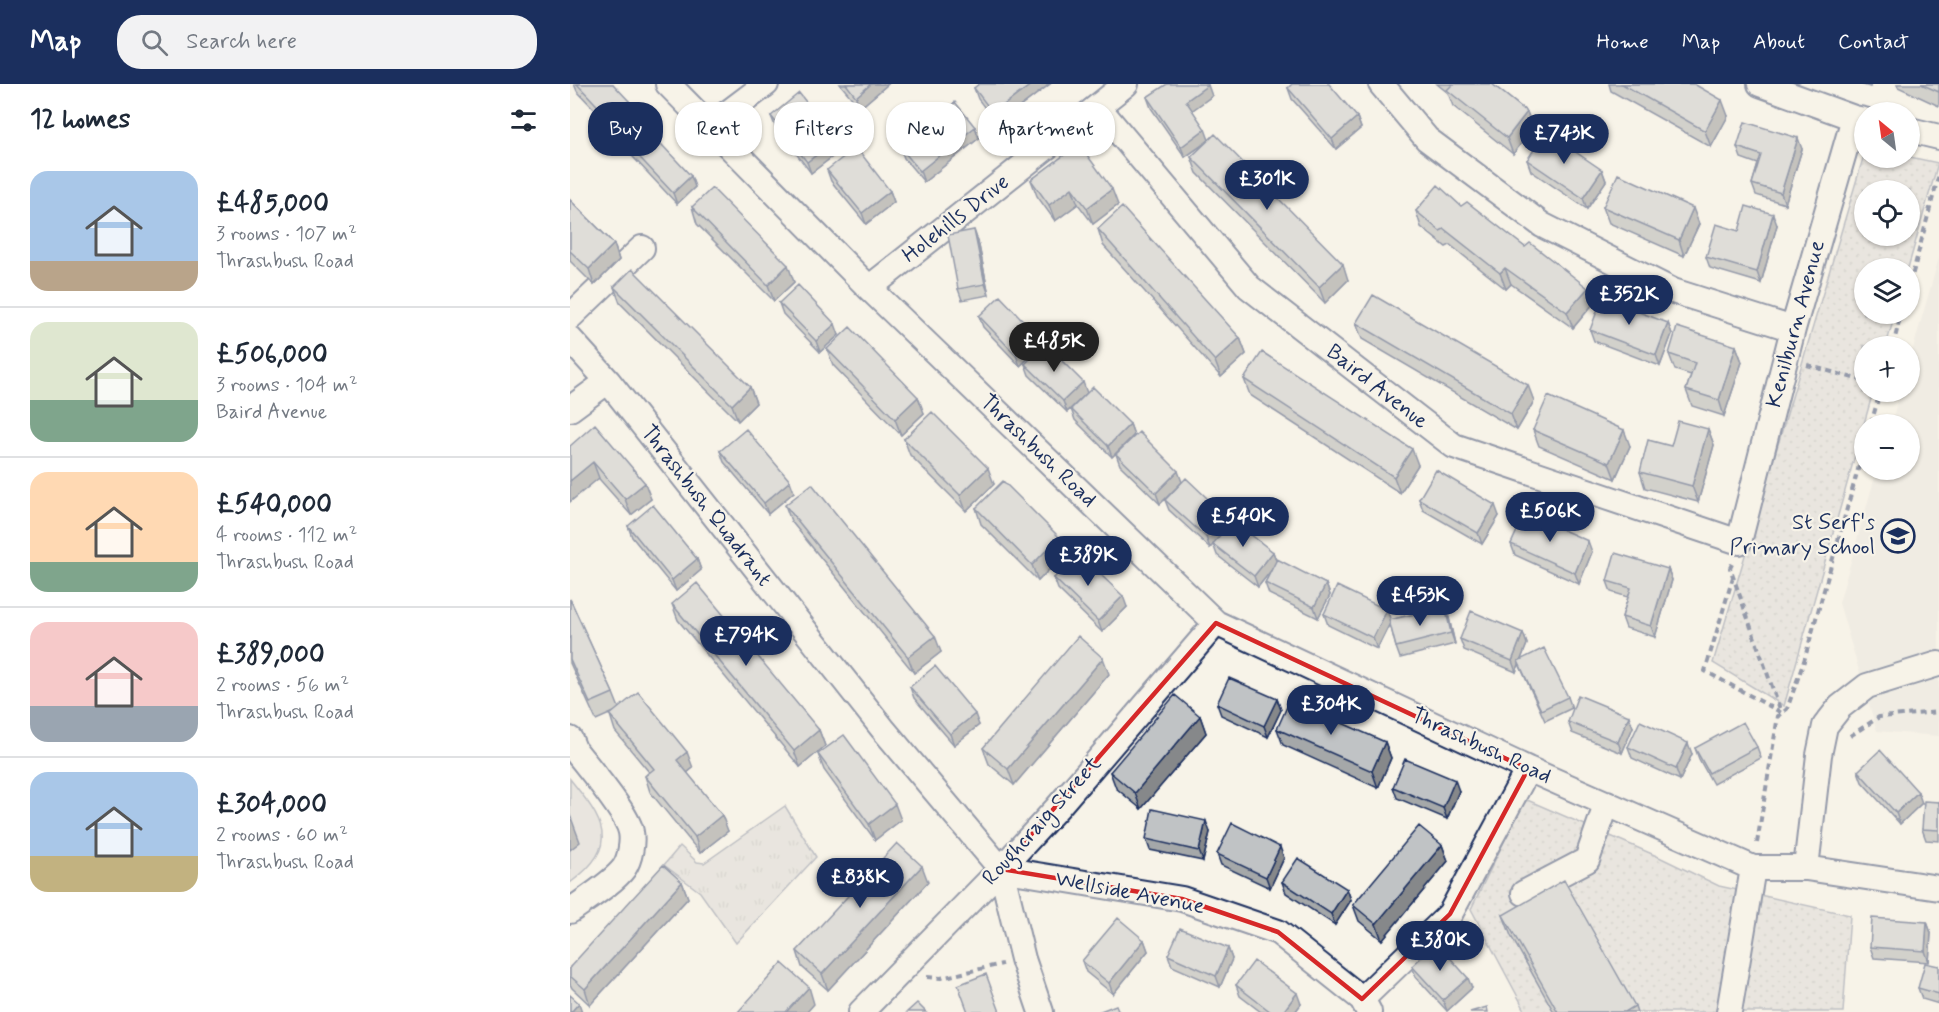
<!DOCTYPE html>
<meta charset="utf-8">
<style>
:root{--surface:#fff;--page:#f2f2f3;--text:#1f2937;--muted:#747a83;--line:#e0e1e3;--accent:#1b2f5e}
body{margin:0;font-family:Mynerve,sans-serif;background:var(--page);color:var(--text);height:100vh;display:flex;flex-direction:column;font-size:22px;white-space:nowrap}
*{box-sizing:border-box;margin:0}
p{font-size:20px;color:var(--muted)}
.icon{flex:none;width:33px;height:33px;fill:none;stroke:currentColor;stroke-width:2;stroke-linecap:round;stroke-linejoin:round}
.map{position:relative;flex:1;overflow:hidden}
.details{display:flex;flex-direction:column;background:var(--surface);width:570px}
.details>*{flex:none}
.guide{position:absolute;left:18px;top:18px;width:570px;height:54px;display:flex;gap:12px}
.needle{width:39px;rotate:331deg}
.controls{position:absolute;left:1284px;top:18px;display:grid;gap:12px}
.controls a{display:grid;place-items:center;width:66px;height:66px;border-radius:50%;background:var(--surface);box-shadow:0 2px 4px #0004;font-size:30px}
.price{position:absolute;translate:-50% -51px;padding:0 14px;border-radius:21px;background:var(--accent);color:#fff;font-size:20px;line-height:39px;filter:drop-shadow(0 2px 3px #0008)}
.price::after{content:'';position:absolute;left:50%;top:36px;width:18px;height:14px;margin-left:-9px;background:inherit;clip-path:polygon(0 0,100% 0,50% 100%)}
.price.selected{background:#222;color:#fff}
ul{padding:0;list-style:none}
li{display:flex;align-items:center;gap:18px;height:150px;padding:0 30px}
li+li{border-top:2px solid var(--line)}
li span{display:grid;place-items:center;flex:none;width:168px;height:120px;border-radius:18px;color:#555}
li>.icon{margin-inline-start:auto}
span .icon{width:72px;height:72px;fill:#fffc;stroke-width:1}
li b{font-size:26px}
h2{display:flex;justify-content:space-between;align-items:center;height:72px;padding:0 30px;font-size:26px}
.pill{padding:0 21px;border-radius:24px;background:var(--surface);box-shadow:0 2px 4px #0004;font-size:21px;line-height:54px}
.pill.selected{background:var(--accent);color:#fff}
header{display:flex;align-items:center;gap:36px;box-sizing:border-box;height:84px;padding:0 30px;background:var(--accent);color:#fff}
header strong{font-size:28px}
nav{display:flex;gap:33px;margin-inline-start:auto;font-size:21px}
.search{width:420px;height:54px;background:var(--page);display:flex;align-items:center;gap:15px;box-sizing:border-box;padding:0 21px;border-radius:24px;color:var(--muted);font-size:22px}
main{display:flex;flex:1;min-height:0}
.map>svg:first-child{display:block}
.built{fill:#e6e5de}
.grass{fill:url(#grass-tufts);stroke:#798299;stroke-width:1.5}
.park{fill:url(#park-dots);stroke:#798299;stroke-width:1.5;fill-rule:evenodd}
.garden{fill:#d7d6d4;stroke:#798299;stroke-width:1.5}
.lines{fill:none;stroke-linecap:round;stroke-linejoin:round}
.minor-casing{stroke:#1b2f5e;stroke-width:28}
.path{stroke:#1b2f5e;stroke-width:4;stroke-dasharray:6 4.5;stroke-linecap:butt}
.minor{stroke:#f7f3e8;stroke-width:24}
.wall{fill:#a5a8a9;stroke:#1b2f5e;stroke-width:1.5}
.shaded-wall{fill:#86888a;stroke:#1b2f5e;stroke-width:1.5}
.building{fill:#c0c3c5;stroke:#1b2f5e;stroke-width:1.5}
.marked{fill:none;stroke:#d62828;stroke-width:4.5;stroke-linejoin:round}
.labels{text-anchor:middle;dominant-baseline:central;stroke-width:4.5;stroke-linejoin:round;paint-order:stroke}
.street-label{font-size:22px;fill:#1b2f5e;stroke:#f7f3e8}
.poi-label{font-size:22px;fill:#1b2f5e;stroke:#f7f3e8;text-anchor:end}
</style>
<header>
<strong>Map</strong>
<div class="search"><svg class="icon" aria-label="search" viewBox="0 0 24 24"><circle cx="10" cy="10" r="6"/><path d="M15 15l6 6"/></svg>Search here</div>
<nav><a>Home</a><a>Map</a><a>About</a><a>Contact</a></nav>
</header>
<main>
<section class="details">
<h2>12 homes<svg class="icon" aria-label="filters" viewBox="0 0 24 24"><path d="M4 7h16M4 17h16"/><circle cx="9" cy="7" r="2"/><circle cx="15" cy="17" r="2"/></svg></h2>
<ul>
<li><span style="background:linear-gradient(#a9c7e8 75%,#b9a48a 0)"><svg class="icon" aria-label="home" viewBox="0 0 24 24"><path d="M3 11l9-7 9 7M6 9v11h12V9"/></svg></span><div><b>£485,000</b><p>3 rooms · 107 m²</p><p>Thrashbush Road</p></div></li>
<li><span style="background:linear-gradient(#dfe7d0 65%,#7fa58c 0)"><svg class="icon" aria-label="home" viewBox="0 0 24 24"><path d="M3 11l9-7 9 7M6 9v11h12V9"/></svg></span><div><b>£506,000</b><p>3 rooms · 104 m²</p><p>Baird Avenue</p></div></li>
<li><span style="background:linear-gradient(#ffd9b3 75%,#7fa58c 0)"><svg class="icon" aria-label="home" viewBox="0 0 24 24"><path d="M3 11l9-7 9 7M6 9v11h12V9"/></svg></span><div><b>£540,000</b><p>4 rooms · 112 m²</p><p>Thrashbush Road</p></div></li>
<li><span style="background:linear-gradient(#f6c9c9 70%,#9aa5b1 0)"><svg class="icon" aria-label="home" viewBox="0 0 24 24"><path d="M3 11l9-7 9 7M6 9v11h12V9"/></svg></span><div><b>£389,000</b><p>2 rooms · 56 m²</p><p>Thrashbush Road</p></div></li>
<li><span style="background:linear-gradient(#a9c7e8 70%,#c2b280 0)"><svg class="icon" aria-label="home" viewBox="0 0 24 24"><path d="M3 11l9-7 9 7M6 9v11h12V9"/></svg></span><div><b>£304,000</b><p>2 rooms · 60 m²</p><p>Thrashbush Road</p></div></li>
</ul>
</section>
<div class="map">
<svg width="1369" height="928" viewBox="0 0 1369 928">
<defs>
<pattern id="grass-tufts" width="24" height="20" patternUnits="userSpaceOnUse" patternTransform="scale(1.5)"><rect width="24" height="20" fill="#d7d6d4"/><path d="M3 7l-1-3M5 7V3M7 7l1-3M15 17l-1-3M17 17v-4M19 17l1-3" fill="none" stroke="#b8b8b8"/></pattern>
<pattern id="park-dots" width="8" height="8" patternUnits="userSpaceOnUse" patternTransform="scale(1.5)"><rect width="8" height="8" fill="#d7d6d4"/><path d="M2 2h.1M6 6h.1" fill="none" stroke="#b8b8b8" stroke-width="1.8" stroke-linecap="round"/></pattern>
</defs>
<rect width="100%" height="100%" fill="#f7f3e8"/>
<filter id="ink" filterUnits="userSpaceOnUse"><feTurbulence type="fractalNoise" baseFrequency=".0167" numOctaves="2"/><feDisplacementMap in="SourceGraphic" scale="12" xChannelSelector="R" yChannelSelector="G"/><feConvolveMatrix kernelMatrix="1 2 1 2 8 2 1 2 1" color-interpolation-filters="sRGB"/></filter>
<g filter="url(#ink)">
<path class="built" d="M1369,174V652L1307,647L1269,519L1307,386H1340V340H1321L1330,308H1340V275Z"/>
<path class="grass" d="M215,722L246,773L166,859L130,808L94,781L110,762L127,778L134,779Z"/>
<path class="park" d="M1294,71V74L1340,73L1368,79L1338,184H1294V230H1325L1316,262H1294V308H1303L1214,622L1143,579ZM1294,106H1340V152H1294Z
M955,715L1089,773L1149,802L1280,831L1273,928H956L901,825Z"/>
<path class="garden" d="M0,695C33,736 52,761 0,799Z"/>
<g class="lines">
<defs>
<path id="minor" d="M98,0L299,204L646,539L958,685L1183,784H1236L1369,804
M811,0L857,55L972,141L1103,207L1223,245
M1190,0L1284,34
M528,23L679,203L884,362L1169,458L1223,245L1284,34L1294,36
M139,43L196,0
M1340,46L1369,53
M299,204L556,0
M0,233L72,164
M0,255L38,297L313,645L431,785L453,875L471,928
M0,325L38,297
M0,655L4,665C17,682 58,730 61,748C63,758 60,775 54,784C44,798 15,816 0,827
M1236,784L1249,671L1255,642L1270,623L1297,602L1368,580
M431,785L612,815L708,848L792,915L799,928
M954,809L1017,776L1037,719
M792,915L880,830L958,685
M291,928L431,785L487,724L646,539
M1159,928L1183,784"/>
</defs>
<use href="#minor" class="minor-casing"/>
<path class="path" d="M1340,200L1369,90
M1323,262L1331,230
M1237,281L1294,297
M1301,340L1310,308
M1162,480L1160,484L1211,628
M1163,493L1135,587L1212,629
M1280,652L1309,633L1369,628
M1187,759L1208,632L1217,625L1234,577L1294,364
M357,893L371,894L432,880"/>
<use href="#minor" class="minor"/>
</g>
<path class="wall" d="M4,0H43L63,28L44,46L7,7Z
M270,0H318L290,24Z
M480,0L427,40L408,15L404,4Z
M867,0H922L957,28L963,44L943,70L883,22L878,9Z
M1039,0H1124L1158,32L1141,63L1041,7Z
M1290,0H1301L1300,3Z
M1327,0H1369V22L1328,3Z
M718,4L787,33L791,44L766,65L722,15Z
M642,12L622,26L639,56L778,196L755,219L627,89L621,73L637,58L615,73L581,24L577,13Z
M201,32L266,56L270,67L241,89L205,42Z
M405,43L409,54L354,98L334,74L330,63Z
M46,48L121,92L125,103L107,120L50,59Z
M509,60L548,121L523,140L508,120L485,137L467,112L461,96Z
M1167,63L1232,65L1215,120L1186,111L1182,100L1188,80L1171,74Z
M957,76L1032,86L1036,97L1017,125L961,87Z
M257,86L320,107L324,118L296,140L261,97Z
M0,116L44,160L49,176L24,201L0,177Z
M891,122L955,163L1023,220L1003,244L941,200L936,205L880,161L876,163L851,143L846,127Z
M122,123L224,198L204,217L127,140Z
M1033,123L1129,140L1114,172L1039,139Z
M1207,141L1191,199L1140,184L1136,173Z
M528,145L670,254L676,270L651,293L533,161Z
M408,157L419,211L392,216L388,205Z
M44,203L180,303L186,319L168,337L50,219Z
M209,219L269,251L250,268L213,230Z
M409,232L467,251L471,262L450,282L413,243Z
M786,239L964,317L947,346L792,255Z
M1098,239L1102,250L1090,282L1024,257L1020,246Z
M1166,262L1172,278L1154,332L1122,322L1116,306L1121,291L1105,286L1099,270Z
M257,265L354,329L331,351L263,281Z
M455,280L517,309L560,340L564,351L542,373L505,336L501,325L497,328L459,291Z
M674,295L848,381L830,409L680,311Z
M1138,345L1144,361L1128,418L1075,404L1070,388L1101,362Z
M963,346L1060,362L1045,395L969,362Z
M334,355L424,400L396,427L340,371Z
M0,362L81,415L61,431Z
M150,367L224,408L198,430L154,378Z
M546,370L612,398L590,420L550,381Z
M849,415L929,432L912,460L853,426Z
M595,416L659,440L703,468L706,477L756,500L760,511L748,534L699,510L695,499L702,485L688,503L647,471L643,460L640,464L599,426Z
M215,421L371,568L344,589L221,437Z
M406,424L489,453L495,469L468,497L411,440Z
M58,442L127,475L131,486L106,507L62,453Z
M941,460L1022,468L1009,500L945,471Z
M1098,485L1102,496L1085,553L1056,544L1052,533L1058,513L1041,508L1037,497Z
M484,494L557,523L532,548L488,505Z
M0,515L43,609L49,624L123,684L117,689L158,747L130,769L80,708L75,692L79,688L45,647L40,631L44,628L26,636L0,579Z
M102,520L249,646L255,662L230,683L108,536Z
M875,523L879,534L885,560L830,574L826,563L820,539L807,565L758,541L754,530L820,536Z
M953,549L957,560L951,575L998,613L1002,624L975,637L949,580L946,588L894,566L890,555Z
M539,590L444,701L419,680L413,664Z
M340,603L409,641L384,661L344,614Z
M707,615L711,626L698,653L651,631L647,620Z
M630,632L636,649L571,725L546,704L540,688Z
M998,638L1063,643L1052,669L1002,649Z
M707,645L815,658L821,674L808,704L713,661Z
M1058,663L1122,670L1110,696L1062,674Z
M1187,663L1191,674L1143,700L1129,675L1125,664Z
M248,670L331,736L305,756L254,686Z
M1288,687L1352,719L1330,740L1292,698Z
M823,703L889,707L877,735L827,714Z
M1369,718V757L1356,756L1352,745Z
M640,748L633,777L580,766L576,755Z
M872,761L878,777L812,856L789,837L783,821Z
M647,770L714,774L700,804L651,781Z
M112,798L118,814L20,921L2,904L0,900V883Z
M358,798L258,906L232,883L227,867Z
M712,798L777,805L781,816L765,841L716,809Z
M933,831L1065,922L1067,928H984L941,852Z
M1357,838L1361,849L1359,878L1304,874L1300,863Z
M574,856L578,867L543,910L516,888L512,877Z
M658,864L662,875L650,903L602,882L598,871Z
M842,882L902,904L877,927L846,893Z
M1369,882V920L1352,915L1348,904Z
M666,901L731,920L725,928H691L670,912Z"/>
<path class="shaded-wall" d="M301,0H318L290,24L286,13Z
M462,0H480L427,40L423,29Z
M638,1L642,12L620,28L616,17Z
M1152,16L1158,32L1141,63L1135,47Z
M59,17L63,28L44,46L40,35Z
M957,28L963,44L943,70L937,54Z
M787,33L791,44L766,65L762,55Z
M405,43L409,54L354,98L350,87Z
M635,45L639,56L615,73L611,63Z
M1228,54L1232,65L1215,120L1211,109Z
M266,56L270,67L241,89L237,78Z
M1032,86L1036,97L1017,125L1013,114Z
M121,92L125,103L107,120L103,109Z
M502,104L508,120L485,137L479,121Z
M542,105L548,121L523,140L517,124Z
M320,107L324,118L296,140L292,129Z
M1123,124L1129,140L1114,172L1109,156Z
M1203,130L1207,141L1191,199L1187,188Z
M404,146L408,157L419,211L415,200Z
M44,160L49,176L24,201L19,185Z
M773,180L778,196L755,219L749,203Z
M218,181L224,198L204,217L198,201Z
M935,184L941,200L936,205L930,189Z
M1018,204L1023,220L1003,244L997,228Z
M1098,239L1102,250L1090,282L1086,271Z
M265,240L269,251L250,268L246,257Z
M467,251L471,262L450,282L446,271Z
M670,254L676,270L651,293L645,277Z
M1166,262L1172,278L1154,332L1149,316Z
M513,298L517,309L497,328L493,317Z
M958,301L964,317L947,346L941,330Z
M180,303L186,319L168,337L162,321Z
M348,313L354,329L331,351L325,335Z
M560,340L564,351L542,373L538,362Z
M1138,345L1144,361L1128,418L1122,402Z
M1054,346L1060,362L1045,395L1039,379Z
M842,365L848,381L830,409L824,393Z
M23,378L29,394L0,418V397Z
M418,384L424,400L396,427L390,411Z
M608,387L612,398L590,420L586,409Z
M220,397L224,408L198,430L194,419Z
M75,399L81,415L61,431L55,415Z
M925,421L929,432L912,460L908,449Z
M656,432L660,443L640,464L636,453Z
M489,453L495,469L468,497L462,481Z
M1018,457L1022,468L1009,500L1005,489Z
M703,468L707,479L688,503L684,492Z
M127,475L131,486L106,507L102,496Z
M1098,485L1102,496L1085,553L1081,542Z
M756,500L760,511L748,534L744,523Z
M553,512L557,523L532,548L528,537Z
M875,523L879,534L885,560L881,549Z
M817,526L821,537L807,565L803,554Z
M953,549L957,560L946,588L942,577Z
M365,552L371,568L344,589L338,573Z
M533,574L539,590L444,701L438,685Z
M707,615L711,626L698,653L694,642Z
M405,630L409,641L384,661L380,650Z
M630,632L636,649L571,725L565,709Z
M1059,632L1063,643L1052,669L1048,658Z
M249,646L255,662L230,683L224,667Z
M815,658L821,674L808,704L802,687Z
M1118,659L1122,670L1110,696L1106,685Z
M117,668L123,684L113,692L107,676Z
M885,696L889,707L877,735L873,724Z
M1348,708L1352,719L1330,740L1326,729Z
M325,720L331,736L305,756L299,740Z
M0,731L10,758L0,766Z
M152,731L158,747L130,769L125,753Z
M636,737L640,748L633,777L629,767Z
M872,761L878,777L812,856L806,840Z
M710,763L714,774L700,804L696,793Z
M352,782L358,798L258,906L252,890Z
M112,798L118,814L20,921L15,905Z
M777,805L781,816L765,841L761,830Z
M1357,838L1361,849L1359,878L1355,867Z
M574,856L578,867L543,910L539,899Z
M658,864L662,875L650,903L646,892Z
M898,894L902,904L877,927L873,916Z
M239,903L244,920L237,928H216Z
M727,909L731,920L725,928H713Z
M9,919L12,928H1Z"/>
<path class="building" d="M7,0H43L59,17L40,35Z
M276,0H301L286,13Z
M409,0H462L423,29L404,4Z
M597,0H637L638,1L616,17L635,45L611,63L577,13Z
M722,0H759L787,33L762,55L718,4Z
M881,0H922L957,28L937,54L877,6L882,1Z
M1052,0H1124L1152,16L1135,47Z
M1351,0H1369V8Z
M229,9L266,56L237,78L201,32Z
M385,18L405,43L350,87L330,63Z
M64,31L121,92L103,109L46,48Z
M1175,38L1228,54L1211,109L1182,100L1191,71L1167,63Z
M976,48L1032,86L1013,114L957,76Z
M645,50L773,180L749,203L621,73Z
M509,60L542,105L517,124L502,104L479,121L461,96Z
M286,63L320,107L292,129L257,86Z
M1048,90L1123,124L1109,156L1033,123Z
M868,101L891,122L897,118L955,163L960,159L1018,204L997,228L935,184L930,189L874,145L870,147L846,127Z
M142,104L218,181L198,201L122,123Z
M0,116L44,160L19,185L0,167Z
M1176,122L1203,130L1187,188L1136,173L1146,140L1169,147Z
M552,123L670,254L645,277L528,145Z
M404,146L415,200L388,205L378,151Z
M62,185L180,303L162,321L44,203Z
M228,201L265,240L246,257L209,219Z
M803,211L958,301L941,330L786,239Z
M430,212L467,251L446,271L409,232Z
M1032,214L1098,239L1086,271L1020,246Z
M280,243L348,313L325,335L257,265Z
M1107,243L1166,262L1149,316L1116,306L1125,279L1099,270Z
M475,260L513,298L493,317L455,280Z
M692,268L842,365L824,393L674,295Z
M523,303L560,340L538,362L501,325Z
M978,312L1054,346L1039,379L963,346Z
M362,328L418,384L390,411L334,355Z
M1108,337L1138,345L1122,402L1070,388L1078,356L1101,362Z
M25,340L75,399L55,415L23,378L0,397V362Z
M176,345L220,397L194,419L150,367Z
M569,348L608,387L586,409L546,370Z
M866,386L925,421L908,449L849,415Z
M616,394L656,432L636,453L595,416Z
M433,397L489,453L462,481L406,424Z
M242,400L365,552L338,573L215,421Z
M83,421L127,475L102,496L58,442Z
M955,429L1018,457L1005,489L941,460Z
M662,436L703,468L684,492L643,460Z
M508,469L553,512L528,537L484,494Z
M1045,469L1098,485L1081,542L1052,533L1061,504L1037,497Z
M707,475L756,500L744,523L695,499Z
M127,499L249,646L224,667L102,520Z
M767,502L817,526L803,554L754,530Z
M0,515L43,609L20,619L0,575Z
M875,523L881,549L826,563L819,536Z
M901,527L953,549L942,577L890,555Z
M508,552L533,574L438,685L413,664Z
M974,564L998,613L971,626L948,577Z
M365,582L405,630L380,650L340,603Z
M659,594L707,615L694,642L647,620Z
M68,608L117,668L107,676L152,731L125,753L75,692L84,685L40,631Z
M605,611L630,632L565,709L540,688Z
M1008,611L1059,632L1048,658L998,638Z
M720,616L815,658L802,687L707,645Z
M1070,637L1118,659L1106,685L1058,663Z
M1173,638L1187,663L1139,689L1125,664Z
M274,651L325,720L299,740L248,670Z
M1310,666L1348,708L1326,729L1288,687Z
M835,675L885,696L873,724L823,703Z
M1354,717L1369,718V746L1352,745Z
M582,725L636,737L629,767L576,755Z
M662,739L710,763L696,793L647,770Z
M849,742L872,761L806,840L783,821Z
M327,759L352,782L252,890L227,867Z
M728,774L777,805L761,830L712,798Z
M93,781L112,798L15,905L0,892V883Z
M994,796L1065,922L1055,928H988L933,831Z
M548,834L574,856L539,899L512,877Z
M1302,834L1357,838L1355,867L1300,863Z
M610,844L658,864L646,892L598,871Z
M867,859L898,894L873,916L842,882Z
M684,877L727,909L713,928H701L666,901Z
M212,879L239,903L216,928H168Z
M1355,879L1369,882V910L1348,904Z
M416,890L430,928H398L388,901Z
M0,911L9,919L1,928H0Z
M347,919L356,928H337Z
M546,921L549,928H528Z
M917,923L918,928H900Z"/>
</g>
<path d="M0 0H1369V928H0ZM646,539L958,685L880,830L792,915L708,848L612,815L431,785Z" fill="#f7f3e8" fill-opacity=".55" fill-rule="evenodd"/>
<path class="marked" d="M646,539L958,685L880,830L792,915L708,848L612,815L431,785Z"/>
<defs>
<symbol id="school-ring" viewBox="-11 -11 22 22"><circle r="9.5" fill="#f7f3e8" stroke="#1b2f5e" stroke-width="1.5"/><path d="M0-5L7-2L0 1L-7-2ZM-4 1L0 2.5L4 1V4Q0 6-4 4Z" fill="#1b2f5e"/></symbol>
</defs>
<g fill-rule="evenodd">
<use href="#school-ring" x="1309" y="433" width="38" height="38"/>
</g>
<g class="labels">
<g class="street-label">
<text transform="translate(386 135) rotate(-38)">Holehills Drive</text>
<text transform="translate(1226 240) rotate(-75)">Kenilburn Avenue</text>
<text transform="translate(807 303) rotate(38)">Baird Avenue</text>
<text transform="translate(468 367) rotate(44)">Thrashbush Road</text>
<text transform="translate(136 422) rotate(52)">Thrashbush Quadrant</text>
<text transform="translate(911 662) rotate(25)">Thrashbush Road</text>
<text transform="translate(472 737) rotate(-48)">Roughcraig Street</text>
<text transform="translate(560 809) rotate(11)">Wellside Avenue</text>
</g>
<g class="poi-label">
<text x="1305" y="439">St Serf's<tspan x="1305" dy="25">Primary School</tspan></text>
</g>
</g>
</svg>
<div class="controls">
<a><svg class="needle" viewBox="-14 -14 28 28"><path d="M0-13l5 13h-10z" fill="#e53935"/><path d="M0 13l5-13h-10z" fill="#747a83"/></svg></a>
<a><svg class="icon" aria-label="locate" viewBox="0 0 24 24"><circle cx="12" cy="12" r="6"/><path d="M12 2v4M12 18v4M2 12h4M18 12h4"/></svg></a>
<a><svg class="icon" aria-label="layers" viewBox="0 0 24 24"><path d="M12 4l9 5-9 5-9-5zM3 14l9 5 9-5"/></svg></a>
<a>+</a>
<a>−</a>
</div>
<b class="price" style="left:994px;top:81px">£743K</b>
<b class="price" style="left:697px;top:127px">£301K</b>
<b class="price" style="left:1059px;top:242px">£352K</b>
<b class="price selected" style="left:484px;top:289px">£485K</b>
<b class="price" style="left:980px;top:459px">£506K</b>
<b class="price" style="left:673px;top:464px">£540K</b>
<b class="price" style="left:518px;top:503px">£389K</b>
<b class="price" style="left:850px;top:543px">£453K</b>
<b class="price" style="left:176px;top:583px">£794K</b>
<b class="price" style="left:761px;top:652px">£304K</b>
<b class="price" style="left:290px;top:825px">£838K</b>
<b class="price" style="left:870px;top:888px">£380K</b>
<div class="guide">
<a class="pill selected">Buy</a>
<a class="pill">Rent</a>
<a class="pill">Filters</a>
<a class="pill">New</a>
<a class="pill">Apartment</a>
</div>
</div>
</main>
